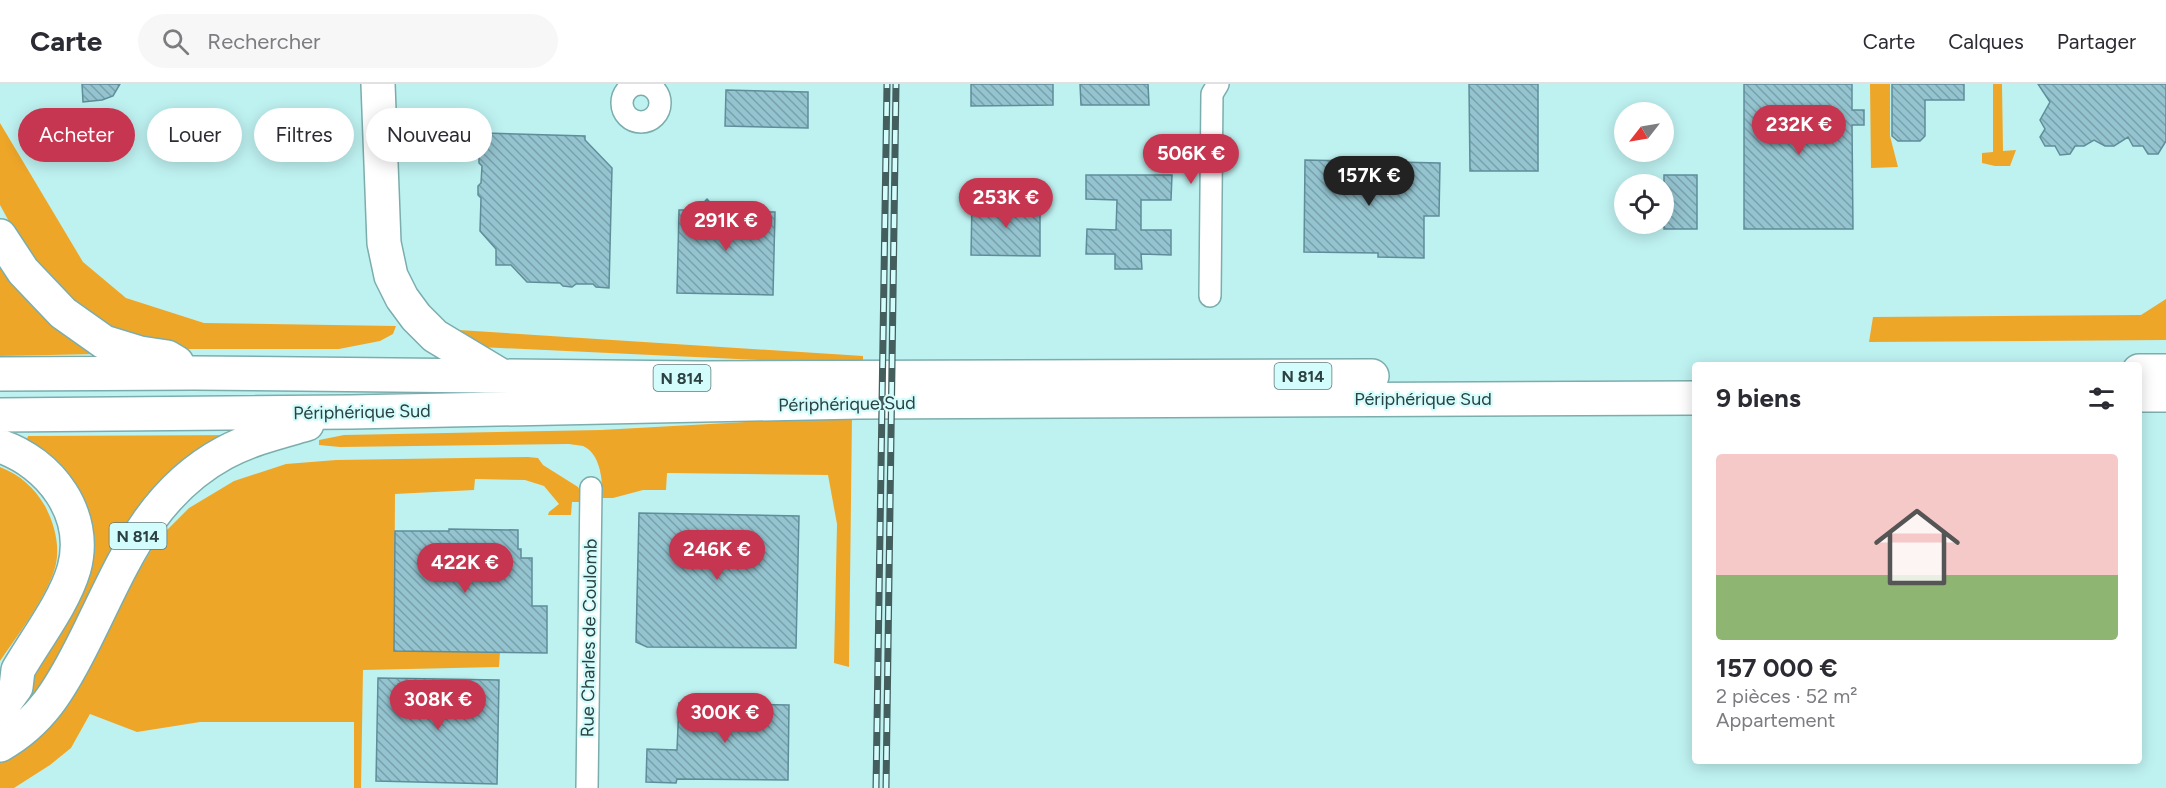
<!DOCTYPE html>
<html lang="fr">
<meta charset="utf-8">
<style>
:root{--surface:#fff;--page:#f7f7f7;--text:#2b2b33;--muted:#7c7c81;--line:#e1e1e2;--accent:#c63651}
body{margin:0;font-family:Figtree,sans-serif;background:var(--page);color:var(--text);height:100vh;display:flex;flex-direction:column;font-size:22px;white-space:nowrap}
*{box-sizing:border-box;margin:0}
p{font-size:20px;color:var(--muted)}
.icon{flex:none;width:33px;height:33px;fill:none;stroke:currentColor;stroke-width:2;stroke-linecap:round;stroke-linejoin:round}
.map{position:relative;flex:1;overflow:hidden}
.panel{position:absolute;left:1692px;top:278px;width:450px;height:402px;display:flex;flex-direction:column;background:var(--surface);border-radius:6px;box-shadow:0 3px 15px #0003}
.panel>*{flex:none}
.guide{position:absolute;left:18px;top:24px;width:570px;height:54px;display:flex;gap:12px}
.needle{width:39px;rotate:239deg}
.controls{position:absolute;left:1614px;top:18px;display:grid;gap:12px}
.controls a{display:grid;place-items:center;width:60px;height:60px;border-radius:50%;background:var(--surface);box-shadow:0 3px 15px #0003;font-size:30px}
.price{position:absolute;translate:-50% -51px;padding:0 14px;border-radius:21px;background:var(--accent);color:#fff;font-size:20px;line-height:39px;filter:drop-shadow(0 2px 3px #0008)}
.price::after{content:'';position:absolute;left:50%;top:36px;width:18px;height:14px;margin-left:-9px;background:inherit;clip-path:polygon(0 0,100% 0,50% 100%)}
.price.current{background:#222;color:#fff}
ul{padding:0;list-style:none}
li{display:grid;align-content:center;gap:12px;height:318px;padding:0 24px}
li span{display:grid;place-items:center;height:186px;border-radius:6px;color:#555}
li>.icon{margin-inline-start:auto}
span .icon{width:108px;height:108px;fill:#fffc;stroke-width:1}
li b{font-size:26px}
h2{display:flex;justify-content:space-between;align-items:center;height:72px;padding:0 24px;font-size:26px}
.pill{padding:0 21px;border-radius:27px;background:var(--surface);box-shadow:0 3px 15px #0003;font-size:21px;line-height:54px}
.pill.current{background:var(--accent);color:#fff}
header{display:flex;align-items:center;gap:36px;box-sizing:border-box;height:84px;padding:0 30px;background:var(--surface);border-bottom:2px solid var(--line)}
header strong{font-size:28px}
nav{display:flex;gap:33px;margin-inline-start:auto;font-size:21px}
.search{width:420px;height:54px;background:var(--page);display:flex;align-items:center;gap:15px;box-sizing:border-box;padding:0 21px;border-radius:33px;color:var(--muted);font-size:22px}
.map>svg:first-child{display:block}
.grass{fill:#eea629}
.building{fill:url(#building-back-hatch);stroke:#5f8d99;stroke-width:1.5}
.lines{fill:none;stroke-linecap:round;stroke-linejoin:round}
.minor-casing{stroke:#7badad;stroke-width:24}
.trunk-casing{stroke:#7badad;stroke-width:36}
.minor{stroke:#fff;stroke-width:21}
.trunk{stroke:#fff;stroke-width:33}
.rail-casing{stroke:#445e5e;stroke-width:7}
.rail{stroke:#d3fdfc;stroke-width:4.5;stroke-dasharray:14;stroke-linecap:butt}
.labels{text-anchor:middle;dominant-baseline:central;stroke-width:4.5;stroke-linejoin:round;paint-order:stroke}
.shield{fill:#d3fdfc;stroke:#5e7979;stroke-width:1.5}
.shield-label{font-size:16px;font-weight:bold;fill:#2c4141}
.street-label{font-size:18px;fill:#2c4141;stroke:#d3fdfc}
</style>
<header>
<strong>Carte</strong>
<div class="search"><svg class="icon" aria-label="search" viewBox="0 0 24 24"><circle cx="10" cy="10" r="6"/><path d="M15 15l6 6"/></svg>Rechercher</div>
<nav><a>Carte</a><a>Calques</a><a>Partager</a></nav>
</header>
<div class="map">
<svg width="2166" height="704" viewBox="0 0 2166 704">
<defs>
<pattern id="building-back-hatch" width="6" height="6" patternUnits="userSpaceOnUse" patternTransform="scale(1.5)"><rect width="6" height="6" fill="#94c4d0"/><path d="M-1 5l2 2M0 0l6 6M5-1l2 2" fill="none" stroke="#79a1aa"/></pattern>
</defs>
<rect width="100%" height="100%" fill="#bef2f1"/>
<path class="grass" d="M1870,0H1890V52L1898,83L1871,84Z
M1993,0H2002L2003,67L2016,66L2010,82H1995L1982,79V69L1993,68Z
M0,39L83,178L126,214L204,239L396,242L393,250L380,257L339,265H185L145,261L85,232L28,172L0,121Z
M0,170L98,270L0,272Z
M2166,215V256L1869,258L1873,233L2141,231Z
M443,245L863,272V281L480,263Z
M852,332L849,583L834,579L837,440L828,391L667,389L666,406H643L613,414H602C603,398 601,370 583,362C579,361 573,361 569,360L340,363L319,361V356L344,351L601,346Z
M240,351L219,364L51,601L0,652V635L90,487L26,358L28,352Z
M528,373L538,374L543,381L578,403L581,408V418H572L571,431H548L549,428L559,420L544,402L525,396L475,395L474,406L395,410L394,567L500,568L499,583L363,586L361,704H354V638H200L137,648L90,630L71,664L50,681L14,704H0V667L61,615L158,455L189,424L234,397L286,380L336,376Z
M0,383C20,391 34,403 45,422C54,439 60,460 56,480C49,510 18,551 0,577Z"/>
<path class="building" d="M82,0H120L113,12L102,16L83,18Z
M971,0H1053V21L971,22Z
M1080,0H1148L1149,21H1081Z
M1469,0H1538V87H1470Z
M1744,0H1852V26H1864V41H1852L1853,145H1744Z
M1892,0H1964V16H1925V52L1920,57H1898L1892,52Z
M2038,0H2166V57L2158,70H2148L2143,62H2133L2128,53L2114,62H2105L2094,56L2084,62H2075L2070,70L2060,71L2055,62H2045L2040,53L2045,45L2040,36L2050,18Z
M726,6L808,8V44L725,42Z
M483,49L585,52V56L612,84L609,204L596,203L593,200H576L572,203L563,202L560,199L527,198L511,181H496V165L480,147L481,114L478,111V102L481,99L482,82L479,79V70L483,67Z
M1305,76L1440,79L1439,132H1424V174L1378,173V169L1304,168Z
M1086,91H1172L1171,116H1141V146H1171V171L1141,170L1142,185H1115V170H1086L1087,145L1116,146L1117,116L1086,115Z
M1664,91H1697V145H1664Z
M707,115L718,127L775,128L773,211L677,209L679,126H696Z
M972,117L1040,118V172L971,171Z
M639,429L799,432L796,564L647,563L636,558Z
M449,445L518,446V465H521V474H532V522H547V569L394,567L395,447H449Z
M378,594L499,596L497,700L376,697Z
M679,619L789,621L788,696L677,695L676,699L646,698L647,665L677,666Z"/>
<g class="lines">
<defs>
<path id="minor" d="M622 19a19 19 0 1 1 38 0a19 19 0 1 1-38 0Z
M1210,212L1212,10L1218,0
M587,704L591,404"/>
<path id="trunk" d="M378,0L384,159L391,192L402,214L416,233L435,252L500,291
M0,152L23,187L63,229L104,258L140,269L167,273L177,279
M2139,287H2166
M0,290L194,289L699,294L1372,292
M2139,311H2166
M0,331L351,328L858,318L1695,314
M0,362C50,379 89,430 74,485C64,519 36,555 18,586L16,603L0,625
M0,661C41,638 60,605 81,564C120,488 145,412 224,369C250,355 279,348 307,340"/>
</defs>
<use href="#minor" class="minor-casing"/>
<use href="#trunk" class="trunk-casing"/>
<use href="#minor" class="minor"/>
<use href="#trunk" class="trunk"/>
<defs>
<path id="rail" d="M876,704L887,0
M886,704L896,0"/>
</defs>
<use href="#rail" class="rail-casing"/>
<use href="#rail" class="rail"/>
</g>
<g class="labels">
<g class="shield">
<rect x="1274.5" y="279" width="57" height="26" rx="4.5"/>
<rect x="653.5" y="281" width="57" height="26" rx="4.5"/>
<rect x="109.5" y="439" width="57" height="26" rx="4.5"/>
</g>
<g class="shield-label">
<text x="1303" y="292">N 814</text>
<text x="682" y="294">N 814</text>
<text x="138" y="452">N 814</text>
</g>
<g class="street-label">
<text x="1423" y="315">Périphérique Sud</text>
<text transform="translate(847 320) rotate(-1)">Périphérique Sud</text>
<text transform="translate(362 328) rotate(-1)">Périphérique Sud</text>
<text transform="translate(589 554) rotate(-89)">Rue Charles de Coulomb</text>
</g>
</g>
</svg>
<div class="controls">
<a><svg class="needle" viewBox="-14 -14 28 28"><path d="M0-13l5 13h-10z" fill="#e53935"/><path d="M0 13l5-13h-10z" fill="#7c7c81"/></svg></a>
<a><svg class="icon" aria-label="locate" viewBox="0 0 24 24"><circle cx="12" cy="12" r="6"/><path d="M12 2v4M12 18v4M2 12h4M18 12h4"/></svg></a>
</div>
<b class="price" style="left:1799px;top:72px">232K €</b>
<b class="price" style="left:1191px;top:101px">506K €</b>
<b class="price current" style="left:1369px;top:123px">157K €</b>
<b class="price" style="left:1006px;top:145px">253K €</b>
<b class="price" style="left:726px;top:168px">291K €</b>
<b class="price" style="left:717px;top:497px">246K €</b>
<b class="price" style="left:465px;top:510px">422K €</b>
<b class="price" style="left:438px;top:647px">308K €</b>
<b class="price" style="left:725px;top:660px">300K €</b>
<div class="guide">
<a class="pill current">Acheter</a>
<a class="pill">Louer</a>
<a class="pill">Filtres</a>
<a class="pill">Nouveau</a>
</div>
<section class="panel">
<h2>9 biens<svg class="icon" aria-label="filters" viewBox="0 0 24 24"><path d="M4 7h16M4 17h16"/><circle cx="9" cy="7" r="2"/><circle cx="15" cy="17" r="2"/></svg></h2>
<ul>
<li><span style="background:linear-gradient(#f6c9c9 65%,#8fb573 0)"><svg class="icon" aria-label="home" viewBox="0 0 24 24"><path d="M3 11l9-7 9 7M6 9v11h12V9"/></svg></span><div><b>157 000 €</b><p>2 pièces · 52 m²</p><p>Appartement</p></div></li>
</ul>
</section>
</div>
